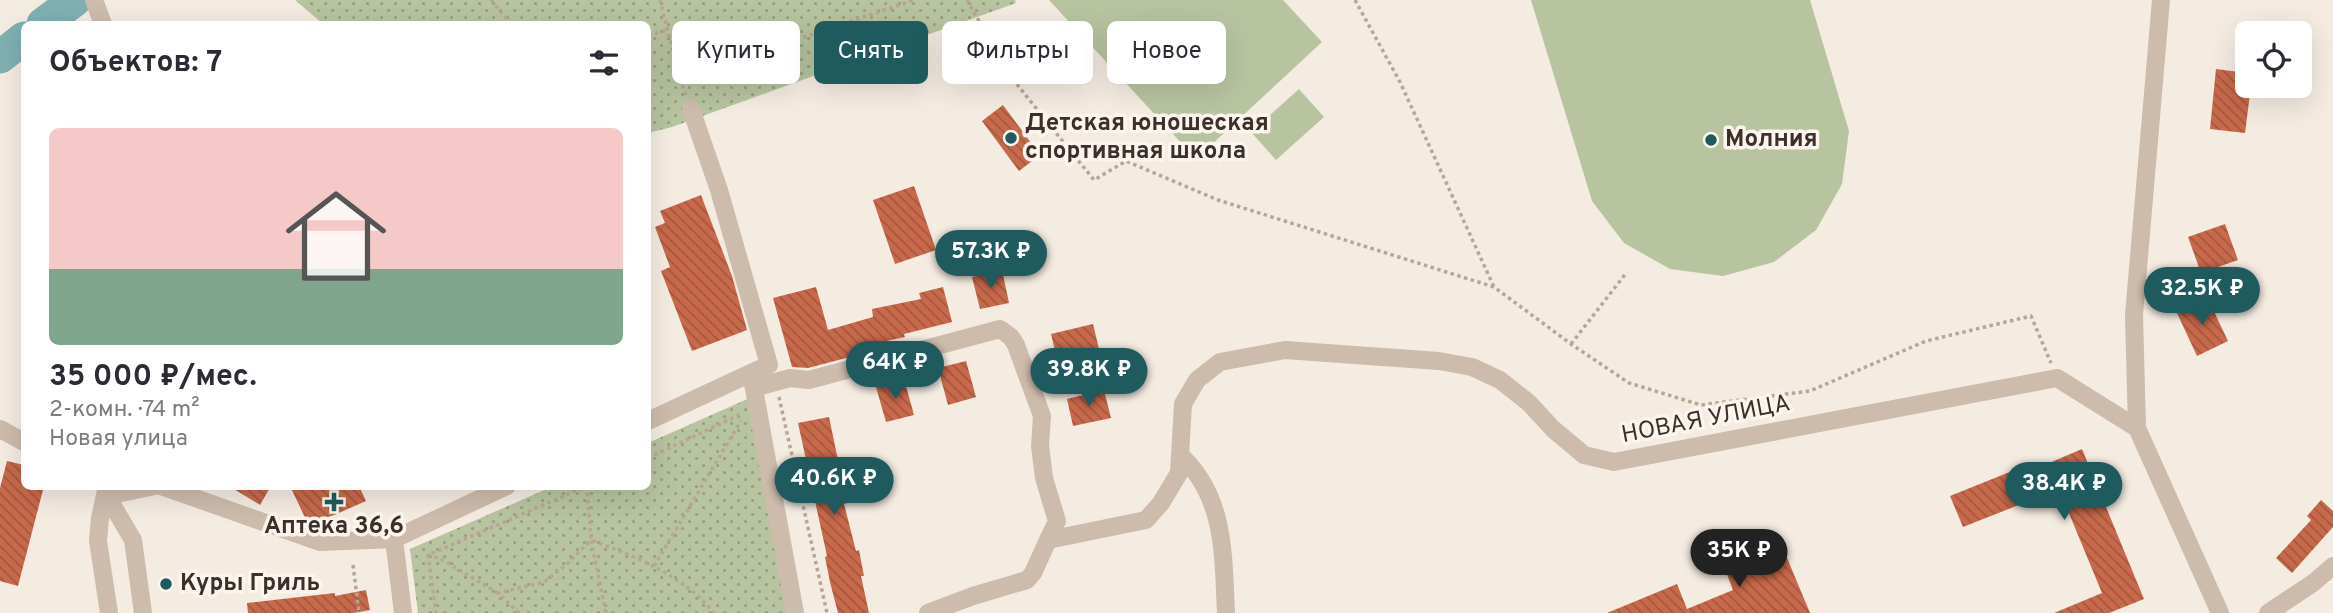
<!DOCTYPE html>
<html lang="ru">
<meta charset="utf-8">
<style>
:root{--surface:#fff;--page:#f7f7f7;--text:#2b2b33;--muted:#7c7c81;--line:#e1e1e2;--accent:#1f5a5e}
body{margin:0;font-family:Overpass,sans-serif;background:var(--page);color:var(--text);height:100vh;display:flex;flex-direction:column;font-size:26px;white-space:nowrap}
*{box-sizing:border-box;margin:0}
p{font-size:23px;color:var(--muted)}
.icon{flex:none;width:38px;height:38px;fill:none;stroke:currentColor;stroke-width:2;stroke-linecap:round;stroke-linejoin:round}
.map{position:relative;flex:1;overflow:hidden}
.side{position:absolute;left:21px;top:21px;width:630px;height:469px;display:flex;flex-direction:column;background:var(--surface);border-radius:10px;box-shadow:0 7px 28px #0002}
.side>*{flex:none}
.guide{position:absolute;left:672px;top:21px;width:665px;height:63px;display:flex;gap:14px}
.buttons{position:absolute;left:2235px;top:21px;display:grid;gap:14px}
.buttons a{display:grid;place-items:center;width:77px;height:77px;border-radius:10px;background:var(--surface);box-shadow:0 7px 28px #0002;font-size:35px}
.price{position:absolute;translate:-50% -60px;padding:0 16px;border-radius:24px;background:var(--accent);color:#fff;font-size:23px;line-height:46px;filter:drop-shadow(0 2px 4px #0008)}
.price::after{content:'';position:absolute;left:50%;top:42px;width:21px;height:16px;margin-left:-10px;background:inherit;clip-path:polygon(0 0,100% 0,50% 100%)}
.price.on{background:#222;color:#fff}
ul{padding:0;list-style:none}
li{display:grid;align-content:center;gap:14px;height:371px;padding:0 28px}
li+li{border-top:2px solid var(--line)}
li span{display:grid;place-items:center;height:217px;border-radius:10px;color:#555}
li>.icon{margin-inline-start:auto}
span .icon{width:126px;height:126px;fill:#fffc;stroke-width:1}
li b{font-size:30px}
h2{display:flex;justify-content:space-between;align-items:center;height:84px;padding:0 28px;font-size:30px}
.tag{padding:0 24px;border-radius:10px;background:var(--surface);box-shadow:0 7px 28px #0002;font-size:24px;line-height:63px}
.tag.on{background:var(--accent);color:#fff}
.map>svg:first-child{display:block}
.green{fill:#b8c4a0}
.park{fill:url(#park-dots)}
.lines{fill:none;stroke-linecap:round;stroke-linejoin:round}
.river{stroke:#7fb0b2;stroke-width:33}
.building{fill:url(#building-back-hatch)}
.path{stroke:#b9a596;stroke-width:3.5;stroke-dasharray:3.5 3.5;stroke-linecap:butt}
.minor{stroke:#cdbbac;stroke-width:18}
.poi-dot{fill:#1f5a5e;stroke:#fbf5ee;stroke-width:2.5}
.labels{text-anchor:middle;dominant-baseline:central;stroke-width:7;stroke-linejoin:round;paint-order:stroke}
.poi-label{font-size:24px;font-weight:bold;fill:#3b302b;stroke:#fbf5ee;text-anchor:start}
.street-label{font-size:24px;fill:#3b302b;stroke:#fbf5ee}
</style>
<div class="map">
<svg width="2333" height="613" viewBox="0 0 2333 613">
<defs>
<pattern id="park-dots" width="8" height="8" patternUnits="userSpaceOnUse" patternTransform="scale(1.75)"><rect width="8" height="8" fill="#b8c4a0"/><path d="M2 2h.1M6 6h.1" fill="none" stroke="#97a083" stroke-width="1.8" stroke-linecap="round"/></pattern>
<pattern id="building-back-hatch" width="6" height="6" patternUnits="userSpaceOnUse" patternTransform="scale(1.75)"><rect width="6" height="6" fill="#c8694b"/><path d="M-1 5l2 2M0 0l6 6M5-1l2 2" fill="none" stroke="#a4573f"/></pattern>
</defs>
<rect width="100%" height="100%" fill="#f4ebe1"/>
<path class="green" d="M1049,0H1283L1322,42L1196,159Z
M1531,0H1810L1849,131L1842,184L1816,230L1774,262L1723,276L1670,269L1624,243L1592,201Z
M1299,89L1324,117L1276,160L1251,132Z"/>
<path class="park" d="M295,0H1015L1016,3L672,127L648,133V24H323Z
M752,397L792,613H418L410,549L551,487L648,486V443Z"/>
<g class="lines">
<path class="river" d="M43,24L75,0
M0,57L24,38"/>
</g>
<path class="building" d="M2216,69L2247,73V86H2251L2245,133L2210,129Z
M1003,105L1040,155L1019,171L982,121Z
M914,186L936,250L895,264L873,200Z
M701,195L732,276L747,330L692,351L661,271L670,267L655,227L665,223L660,211Z
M2225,224L2238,260L2201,273L2188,237Z
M1002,270L1009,303L980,309L972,277Z
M816,287L828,330L873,317L872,309L921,299L919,293L943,287L952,322L904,334L905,337L863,346L865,353L808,368L792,367L773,298Z
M2208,299L2228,341L2197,356L2177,313Z
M1093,324L1100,353L1058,363L1051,334Z
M966,361L976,397L948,405L938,368Z
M904,379L914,415L886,422L876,387Z
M1104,390L1111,418L1073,426L1067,399Z
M829,417L847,503L844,504L856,551L859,550L864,576H861L869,613H838L830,582L825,557L827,556L798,423Z
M2082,449L2144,599L2109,613H2054L2102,593L2059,489L1963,527L1950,496L2032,463L2035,469Z
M7,461L24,465V486H44L18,586L0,581V488Z
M229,486H271L260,505Z
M290,486H359L366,501L309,526Z
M2321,500L2333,511V527L2292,573L2276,558L2311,520L2307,516Z
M1780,541L1810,613H1607L1677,584L1687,609L1733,590L1723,564Z
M366,590L370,610L353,613H248L247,603L335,593V596Z"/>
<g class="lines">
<path class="path" d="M491,0L511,24
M660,0L680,79
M967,0L1011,77L1094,180L1126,161L1218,200L1494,287L1571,344L1629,383L1701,405L1810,391L1926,341L2031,316L2051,363
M1355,0L1400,82L1494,287
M648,35L668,30
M686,95L680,79L914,0
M1571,344L1627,272
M779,397L827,613
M648,458L741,414
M587,486L591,540C636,557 683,575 714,613
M428,555L436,613
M353,565L359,613
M654,566L741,421
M498,593L441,559L428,555L587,486
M519,613L498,593L544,582L566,565L591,540L606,613"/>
<path class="minor" d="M94,0L103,24
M691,109L719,190L769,365L751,373L795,613
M754,388L790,378L809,380L1000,329L1011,337L1016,345L1042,416L1040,446L1044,478L1057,521L1048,540
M648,421L751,373
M2137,428L2220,613
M0,429L24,442
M1180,455C1226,497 1223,556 1226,613
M107,486L100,518L98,541L109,613
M161,486L320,542L394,539L507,486
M107,496L133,540L143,613
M107,496L155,486
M394,539L403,613
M928,613L973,596L1027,580L1033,573L1048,540L1146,520L1161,503L1179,473L1183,404L1197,380L1220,362L1285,350L1439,361L1472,367L1500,380L1529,403L1553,429L1584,455L1614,462L2057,378L2137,428L2134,315L2161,0
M2268,613L2313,583L2333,566"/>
</g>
<g class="poi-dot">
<circle cx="1011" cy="138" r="7"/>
<circle cx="1711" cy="140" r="7"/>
<path d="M330.5 491.5h7v7h7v7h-7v7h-7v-7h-7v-7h7z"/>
<circle cx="166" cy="584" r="7"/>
</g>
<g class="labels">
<g class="poi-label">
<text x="1025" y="124">Детская юношеская<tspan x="1025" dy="28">спортивная школа</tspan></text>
<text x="1725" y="140">Молния</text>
<text x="334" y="527" text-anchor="middle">Аптека 36,6</text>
<text x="180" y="584">Куры Гриль</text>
</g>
<g class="street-label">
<text transform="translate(1706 420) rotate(-11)">НОВАЯ УЛИЦА</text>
</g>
</g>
</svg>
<div class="buttons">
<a><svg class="icon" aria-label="locate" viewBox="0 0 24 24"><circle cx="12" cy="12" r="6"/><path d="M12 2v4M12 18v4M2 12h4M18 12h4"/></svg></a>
</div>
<b class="price" style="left:991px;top:290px">57.3K ₽</b>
<b class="price" style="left:2202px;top:327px">32.5K ₽</b>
<b class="price" style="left:895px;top:401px">64K ₽</b>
<b class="price" style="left:1089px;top:408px">39.8K ₽</b>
<b class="price" style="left:834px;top:517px">40.6K ₽</b>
<b class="price" style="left:2064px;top:522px">38.4K ₽</b>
<b class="price on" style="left:1739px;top:589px">35K ₽</b>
<div class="guide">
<a class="tag">Купить</a>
<a class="tag on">Снять</a>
<a class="tag">Фильтры</a>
<a class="tag">Новое</a>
</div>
<section class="side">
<h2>Объектов: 7<svg class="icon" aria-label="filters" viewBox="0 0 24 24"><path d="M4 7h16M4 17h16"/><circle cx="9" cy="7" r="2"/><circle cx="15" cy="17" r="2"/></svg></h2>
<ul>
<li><span style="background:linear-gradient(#f6c9c9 65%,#7fa58c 0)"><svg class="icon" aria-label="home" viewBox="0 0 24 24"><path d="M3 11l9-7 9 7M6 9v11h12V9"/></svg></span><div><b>35 000 ₽/мес.</b><p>2-комн. · 74 m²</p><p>Новая улица</p></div></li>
</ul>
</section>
</div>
